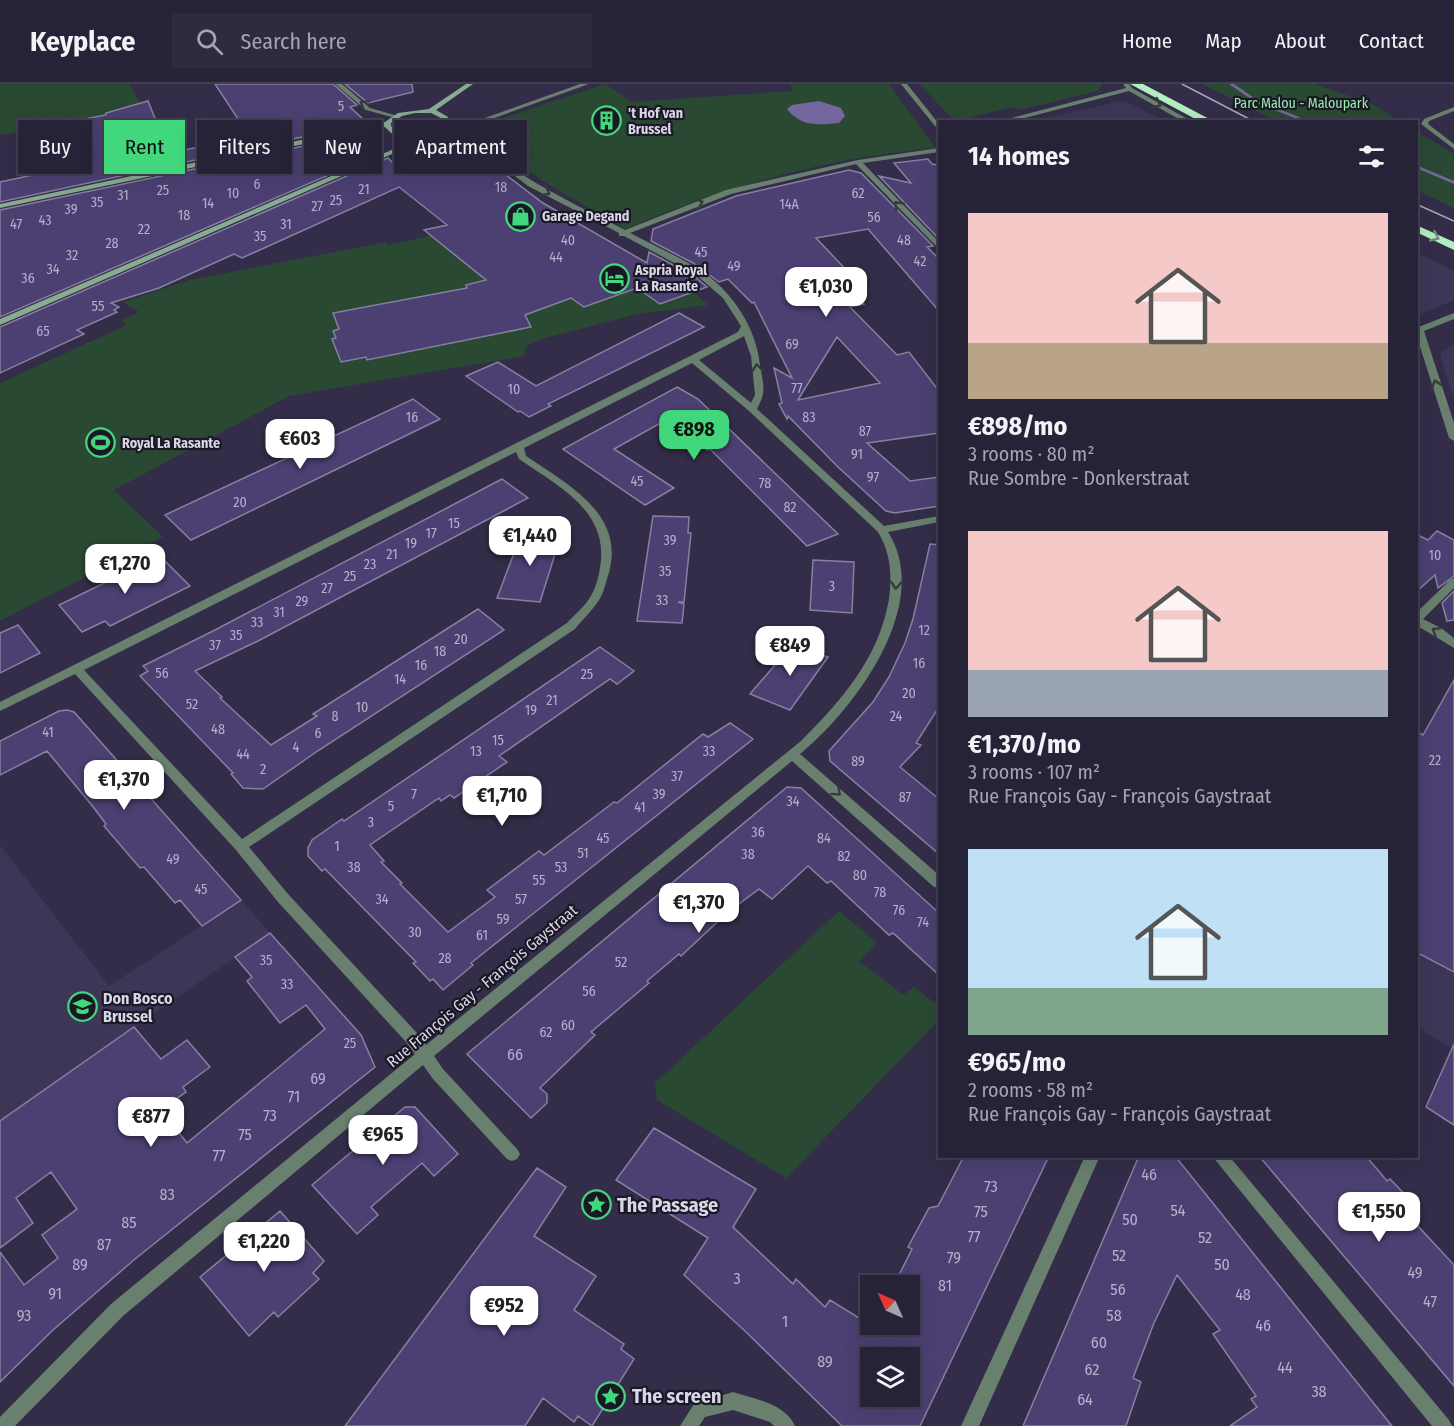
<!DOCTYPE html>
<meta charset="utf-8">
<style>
:root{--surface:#262237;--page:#2e2a3f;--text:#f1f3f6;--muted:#a4a4ad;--line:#423f52;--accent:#41d77c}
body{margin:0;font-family:"Fira Sans Condensed",sans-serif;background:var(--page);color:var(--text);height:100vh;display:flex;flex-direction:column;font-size:22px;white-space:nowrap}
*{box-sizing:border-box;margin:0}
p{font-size:20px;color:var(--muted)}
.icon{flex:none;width:33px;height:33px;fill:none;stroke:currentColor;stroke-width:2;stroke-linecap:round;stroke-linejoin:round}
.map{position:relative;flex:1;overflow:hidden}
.panel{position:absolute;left:938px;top:36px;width:480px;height:1038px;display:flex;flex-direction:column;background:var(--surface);border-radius:0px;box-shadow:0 6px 24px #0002,0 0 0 2px var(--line)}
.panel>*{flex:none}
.top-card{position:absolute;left:18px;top:36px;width:570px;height:54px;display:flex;gap:12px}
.needle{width:39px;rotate:315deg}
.controls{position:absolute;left:860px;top:1191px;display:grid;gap:12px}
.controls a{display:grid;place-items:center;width:60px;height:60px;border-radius:0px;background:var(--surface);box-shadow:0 6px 24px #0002,0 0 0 2px var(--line);font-size:30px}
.price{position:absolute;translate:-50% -51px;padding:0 14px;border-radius:12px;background:#fff;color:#222;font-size:20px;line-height:39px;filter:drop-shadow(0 2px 3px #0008)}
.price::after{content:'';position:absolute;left:50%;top:36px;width:18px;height:14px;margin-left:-9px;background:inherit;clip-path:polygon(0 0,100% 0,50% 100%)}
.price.on{background:var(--accent);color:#111}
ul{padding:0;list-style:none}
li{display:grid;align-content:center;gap:12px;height:318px;padding:0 30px}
li span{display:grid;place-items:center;height:186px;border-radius:0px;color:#555}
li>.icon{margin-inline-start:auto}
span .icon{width:108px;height:108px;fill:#fffc;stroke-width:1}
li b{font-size:26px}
h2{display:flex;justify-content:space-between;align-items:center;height:72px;padding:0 30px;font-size:26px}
.tag{padding:0 21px;border-radius:0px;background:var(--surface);box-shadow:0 6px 24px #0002,0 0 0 2px var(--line);font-size:21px;line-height:54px}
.tag.on{background:var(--accent);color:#111}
header{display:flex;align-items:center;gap:36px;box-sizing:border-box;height:84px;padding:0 30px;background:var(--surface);border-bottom:2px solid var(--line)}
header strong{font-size:28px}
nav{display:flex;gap:33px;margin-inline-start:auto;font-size:21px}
.search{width:420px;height:54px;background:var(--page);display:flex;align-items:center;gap:15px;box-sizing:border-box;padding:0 21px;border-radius:0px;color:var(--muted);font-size:22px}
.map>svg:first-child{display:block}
.built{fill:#3d3657}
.green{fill:#2a4933}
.water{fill:#73679d}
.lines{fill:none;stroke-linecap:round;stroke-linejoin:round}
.stream{fill:#73679d;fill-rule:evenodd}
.building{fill:#4c4073;stroke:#8781a1;stroke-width:1.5;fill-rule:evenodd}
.street{fill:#69806f;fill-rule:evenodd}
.secondary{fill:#87ac91;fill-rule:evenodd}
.highway{fill:#b3edc2;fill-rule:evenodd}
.tram{stroke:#aaa6bb;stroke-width:1.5}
.oneway{stroke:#363c3e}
.oneway2{stroke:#6e8d7b}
.labels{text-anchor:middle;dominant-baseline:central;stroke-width:4.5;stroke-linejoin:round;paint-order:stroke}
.far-park-label{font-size:14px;fill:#9aebb0;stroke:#1a1824}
.number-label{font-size:14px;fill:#b6b0cb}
.far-poi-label{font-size:14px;font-weight:bold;fill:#d9d6e8;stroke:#1a1824;text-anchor:start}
.street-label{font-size:16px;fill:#d9d6e8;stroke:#1a1824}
.poi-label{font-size:16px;font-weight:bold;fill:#d9d6e8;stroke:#1a1824;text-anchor:start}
.near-number-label{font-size:16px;fill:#b6b0cb}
.near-poi-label{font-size:20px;font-weight:bold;fill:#d9d6e8;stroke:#1a1824;text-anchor:start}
</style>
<header>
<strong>Keyplace</strong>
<div class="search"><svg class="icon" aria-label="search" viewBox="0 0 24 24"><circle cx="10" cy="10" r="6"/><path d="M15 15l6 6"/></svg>Search here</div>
<nav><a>Home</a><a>Map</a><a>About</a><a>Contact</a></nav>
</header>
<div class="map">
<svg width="1454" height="1342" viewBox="0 0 1454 1342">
<rect width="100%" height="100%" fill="#332d49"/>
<path class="built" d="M1120,17L1130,19L1164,37H1033Z
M1416,168L1454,187V216L1416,232Z
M1454,260V316L1440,270Z
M1416,723L1454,741V1042L1426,1023L1452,964L1416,943Z
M0,761L109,902L241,816L270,849L0,1037Z"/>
<path class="green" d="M0,0H130L143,25L0,51Z
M605,0L632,18L793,7L790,0H889L936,64C829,73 724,103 625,145C577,115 521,92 486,47L494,37Z
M919,0H1101V3L1097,7L1020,26L1013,23L960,36H954Z
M1202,0H1315L1374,21L1400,37H1276Z
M1416,47L1454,70V124L1416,106Z
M457,137L451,168L490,199L611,158L642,176L647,175L694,208L708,221L637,230L538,256L526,262L524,272L289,312L114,406L163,453L0,537V299L127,241L121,236L139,228L123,218L190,196L386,158L388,161L429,152L425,147Z
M839,827L877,859L859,877L903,911L914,903L939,922V936L786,1094L657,1016L655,999Z"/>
<path class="water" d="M819,17L841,24L845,32L839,39C818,41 801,43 787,25L792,21Z"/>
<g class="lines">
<path class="stream" d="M1229,0H1234L1257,16L1311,38H1304L1255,18Z
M1416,81L1454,97V100L1416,84Z"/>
</g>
<path class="building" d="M215,0H333L357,21L350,23L364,36L358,41L0,118V98L47,88L31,45L106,31V29L148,17L169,69L250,53Z
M345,0H412L413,8L368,19Z
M365,49L382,68L0,233V126Z
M445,59H451L486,88L498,85L543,119L647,179L649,168L694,192L707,203L660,220L637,204L584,223L571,214L525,231L531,243L367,276L366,273L341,278L332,255L336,254L333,247L339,245L333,229L467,204L466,201L486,196L424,146L447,141L399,103L242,174L234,170L159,204L111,219L119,223L114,226L117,228L77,246L84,250L0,289V243L388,74L395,81Z
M928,75L932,80L939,81V155L879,92L911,99L894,79Z
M849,86L861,89L933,162L927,163L939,175V227L868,145L816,154L851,191L847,192L858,204L850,206L864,220L850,223L897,271L909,268L939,307V349L867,359L910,397L939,393V422L895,429L886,427L838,383L788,332L787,335L779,320L782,319L774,284L792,294L754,218L752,219L728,195L719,198L693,179L651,157L653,145L736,112ZM837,253L880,299L798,316L804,306Z
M679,229L704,243L548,320L551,322L529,333L520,327L518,328L466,292L498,278L536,302Z
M677,303L698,315L838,450L807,462L710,365L707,366L673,332L614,365L674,404L645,421L563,365Z
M413,315L440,335L191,456L165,431Z
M502,395L528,414L258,557L195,587L222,613L220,614L271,661L317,632L313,630L478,525L504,546L319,666L263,705L243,704L231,690L233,689L140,592L148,587L143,582L215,546Z
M653,432L689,433L688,449H691L684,518H678L684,520L682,539L637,537Z
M1437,447L1454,456V492L1438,504L1435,491L1416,508V450L1428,456Z
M522,448L561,451L540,518L497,514Z
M930,460L939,461V623L916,659L921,661L900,683L939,715V770L830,677L829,667L873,618L889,593L905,559L913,535Z
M160,472L190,502L110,542L105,537L82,548L59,521Z
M813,476L854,478L852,529L810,526Z
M1454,507V536L1447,537L1442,519Z
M18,541L40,569L0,589V549Z
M793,560L828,573L790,626L750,610Z
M600,563L634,587L617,600L610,595L499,672L507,678L454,714L450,711L441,717L439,714L370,761L384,777L381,778L402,799L400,800L448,848L495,813L487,806L539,767L544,771L614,718L617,719L703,650L708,653L730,639L753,655L471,879L473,881L443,906L433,895L430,897L413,879L416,878L325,785L322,787L308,772V764L312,756L342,735L344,737Z
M1454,596V888L1416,868V647L1423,651Z
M67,626L74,628L241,816L202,842L180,816L175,819L144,783L140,784L104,742L106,740L94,724L47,667L0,691V657L59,627Z
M787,703L801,704L939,829V891L893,849L889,851L831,797L827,799L808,782L772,815L759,805L727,829L681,872L679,870L647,897L649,899L591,948L595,951L540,1004L547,1010V1019L531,1034L467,970Z
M270,849L361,951L375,983L135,1175L53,1246L0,1298V1168L24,1201L58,1174L42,1151L77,1125L51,1088L16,1114L33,1139L0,1164V1037L134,943L161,975L187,956L210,983L183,1003L186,1008L161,1026L187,1059L325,945L306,921L280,939L247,897L252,893L235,873Z
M1454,960V1041L1426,1023Z
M405,1023H415L458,1070L434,1092L422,1079L371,1123L378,1131L357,1150L312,1101Z
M654,1044L756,1105L733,1143L793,1200L796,1195L825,1223L830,1216L888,1252L894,1240H909V1211L914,1202H902L906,1194L899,1191L912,1165L908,1163L929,1124L938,1122L964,1072H1049L920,1342H842L746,1248L684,1191L708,1154L616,1096ZM870,1274H909V1312H870Z
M1139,1072H1175L1392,1342H1230L1257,1323L1251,1315L1256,1312L1213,1250L1220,1246L1177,1191L1154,1239L1133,1294L1141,1298L1126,1342H1023Z
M1259,1072H1366L1387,1097L1390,1095L1416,1122L1406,1129L1454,1181V1302Z
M537,1084L566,1103L534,1152L596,1192L574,1226L624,1260L621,1265L634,1275L592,1342L578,1332L574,1338L543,1314L525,1342H345Z
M280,1127L324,1177L313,1189L319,1195L278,1233L274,1228L249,1252L200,1193Z"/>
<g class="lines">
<path class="street" d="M335,0H342L370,24L398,32L395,34L366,26Z
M580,0H589L486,37L470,49C514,93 571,118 625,146L726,106L858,76L939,64V68L863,79L939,158V165L856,80L731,110L630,149C653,161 678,172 700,186C732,207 756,243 760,281C763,300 767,307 757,325L884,442L939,432V438L888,448C934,520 854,626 800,670L939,791V804L934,803L792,677L434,972L443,985L517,1065L520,1070L517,1075L512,1077L507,1075L433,995L423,981L123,1232L15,1342H0V1333L111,1220L415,970L406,958L278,818L236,766L75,590L0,627V618L738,248L741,242L723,214L695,190L624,152H619V149L528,102L478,64L464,51L439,44L442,42L465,47L482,35ZM744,252L751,272L755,311L751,319L699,276ZM692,279L749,327L878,448C891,469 892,492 889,515C879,574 842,616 801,657L426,961L416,948L288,810L249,763L575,545C583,535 592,527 599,516C603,510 605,502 607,495C629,432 570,402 526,372L524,364ZM516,368L519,375C556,401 605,424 601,476C600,488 596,505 589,515C583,524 574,531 567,539L242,755L84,586Z
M901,0H907L939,40V47Z
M1123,0H1129L1132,4L1193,38H1184L1129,7L1009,38H996L1126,4Z
M1454,23V27L1429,37L1428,40L1454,60V65L1421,40L1424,35Z
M1454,229V235L1424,247L1454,339V357L1449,354L1416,250V244Z
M1454,494V504L1423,535L1441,544L1454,554V564L1416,541V529L1450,496Z
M1085,1072H1100L979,1342H961Z
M1212,1072H1229L1449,1336L1452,1342H1432Z
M733,1308C754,1315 785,1319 795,1342H774L770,1338L733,1326L705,1333L699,1342H680L694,1320Z"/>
<path class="secondary" d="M466,0H473L436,26L448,33L447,41L435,49L418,53L415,60L0,241V235L410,58L411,54L391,49L385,43L0,124V120L385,38L398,29L429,25ZM415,29H431L443,35L442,39C427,50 406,54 391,42V39L402,32Z"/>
<path class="highway" d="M1130,0H1143L1215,38H1201Z
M1416,141L1454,158V166L1416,148Z"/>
<path class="tram" d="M1182,0L1255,38
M1416,120L1454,137"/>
</g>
<defs><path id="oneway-chevron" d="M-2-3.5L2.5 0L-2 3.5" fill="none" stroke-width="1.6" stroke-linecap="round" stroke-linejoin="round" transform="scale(1.5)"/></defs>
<g class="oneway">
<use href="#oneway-chevron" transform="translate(364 20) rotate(-146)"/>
<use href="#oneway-chevron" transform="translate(1157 20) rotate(28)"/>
<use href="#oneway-chevron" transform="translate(546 108) rotate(29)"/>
<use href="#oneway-chevron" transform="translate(699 119) rotate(-21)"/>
<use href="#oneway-chevron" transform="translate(898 121) rotate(-134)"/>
<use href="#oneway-chevron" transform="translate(757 284) rotate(-96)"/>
<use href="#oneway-chevron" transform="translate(1436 300) rotate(-108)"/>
<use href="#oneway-chevron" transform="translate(896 501) rotate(94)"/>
<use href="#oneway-chevron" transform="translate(1436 547) rotate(-148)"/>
<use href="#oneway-chevron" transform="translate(837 708) rotate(42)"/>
</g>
<use class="oneway2" href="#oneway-chevron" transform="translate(1435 153) rotate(25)"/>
<defs>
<symbol id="building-ring" viewBox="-11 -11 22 22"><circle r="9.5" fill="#1a1824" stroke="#41d77c" stroke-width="1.5"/><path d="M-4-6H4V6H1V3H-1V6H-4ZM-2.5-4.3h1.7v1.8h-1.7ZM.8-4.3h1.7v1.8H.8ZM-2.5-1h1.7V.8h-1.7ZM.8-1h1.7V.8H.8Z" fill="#41d77c"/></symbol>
<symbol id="shop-ring" viewBox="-11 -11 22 22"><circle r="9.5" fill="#1a1824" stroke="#41d77c" stroke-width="1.5"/><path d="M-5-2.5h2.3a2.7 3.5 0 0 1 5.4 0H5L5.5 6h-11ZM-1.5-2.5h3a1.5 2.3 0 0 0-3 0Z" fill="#41d77c"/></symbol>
<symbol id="hotel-ring" viewBox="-11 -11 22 22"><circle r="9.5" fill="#1a1824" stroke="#41d77c" stroke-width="1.5"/><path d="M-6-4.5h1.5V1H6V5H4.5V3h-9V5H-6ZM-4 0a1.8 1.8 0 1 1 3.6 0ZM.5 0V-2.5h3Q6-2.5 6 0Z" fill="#41d77c"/></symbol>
<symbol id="stadium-ring" viewBox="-11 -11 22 22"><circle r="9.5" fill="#1a1824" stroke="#41d77c" stroke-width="1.5"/><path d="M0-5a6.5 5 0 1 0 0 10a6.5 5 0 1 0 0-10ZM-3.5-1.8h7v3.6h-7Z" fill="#41d77c"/></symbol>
<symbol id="school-ring" viewBox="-11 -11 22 22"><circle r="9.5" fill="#1a1824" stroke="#41d77c" stroke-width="1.5"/><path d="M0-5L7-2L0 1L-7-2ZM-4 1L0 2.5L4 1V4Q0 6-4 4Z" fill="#41d77c"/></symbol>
<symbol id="sight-ring" viewBox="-11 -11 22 22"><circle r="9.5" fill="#1a1824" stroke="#41d77c" stroke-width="1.5"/><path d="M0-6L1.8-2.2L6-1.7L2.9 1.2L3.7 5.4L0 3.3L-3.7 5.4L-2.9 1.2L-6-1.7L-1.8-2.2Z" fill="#41d77c"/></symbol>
</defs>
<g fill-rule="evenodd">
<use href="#building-ring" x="590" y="20" width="33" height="33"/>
<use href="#shop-ring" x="504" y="116" width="33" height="33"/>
<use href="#hotel-ring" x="598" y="178" width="33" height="33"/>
<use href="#stadium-ring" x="84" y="342" width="33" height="33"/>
<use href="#school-ring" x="66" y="906" width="33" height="33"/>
<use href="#sight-ring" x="580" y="1104" width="33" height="33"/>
<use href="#sight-ring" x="594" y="1296" width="33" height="33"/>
</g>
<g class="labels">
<g class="far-park-label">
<text x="1301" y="19">Parc Malou - Maloupark</text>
</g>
<g class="number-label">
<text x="341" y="22">5</text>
<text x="257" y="100">6</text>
<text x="501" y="103">18</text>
<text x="364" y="105">21</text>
<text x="163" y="106">25</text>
<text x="233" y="109">10</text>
<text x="858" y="109">62</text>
<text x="123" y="111">31</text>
<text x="336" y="116">25</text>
<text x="97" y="118">35</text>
<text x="208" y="119">14</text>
<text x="789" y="120">14A</text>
<text x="317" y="122">27</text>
<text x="71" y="125">39</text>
<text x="184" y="131">18</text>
<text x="874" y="133">56</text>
<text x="45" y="136">43</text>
<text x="16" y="140">47</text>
<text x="286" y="140">31</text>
<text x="144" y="145">22</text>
<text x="260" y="152">35</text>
<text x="568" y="156">40</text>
<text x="904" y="156">48</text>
<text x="112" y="159">28</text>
<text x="701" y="168">45</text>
<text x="72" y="171">32</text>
<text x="556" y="173">44</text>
<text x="920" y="177">42</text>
<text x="734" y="182">49</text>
<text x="53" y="185">34</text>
<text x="28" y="194">36</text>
<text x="98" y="222">55</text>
<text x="43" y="247">65</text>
<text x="792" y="260">69</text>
<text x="797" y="304">77</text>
<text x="514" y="305">10</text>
<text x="412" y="333">16</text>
<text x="809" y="333">83</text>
<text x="865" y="347">87</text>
<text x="857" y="370">91</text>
<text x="873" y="393">97</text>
<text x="637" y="397">45</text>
<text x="765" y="399">78</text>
<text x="240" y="418">20</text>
<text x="790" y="423">82</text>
<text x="454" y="439">15</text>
<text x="431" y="449">17</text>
<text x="670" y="456">39</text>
<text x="411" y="459">19</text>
<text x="392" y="470">21</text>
<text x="1435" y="471">10</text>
<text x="370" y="480">23</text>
<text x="665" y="487">35</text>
<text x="350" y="492">25</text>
<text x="832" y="502">3</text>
<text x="327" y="504">27</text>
<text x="662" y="516">33</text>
<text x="302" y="517">29</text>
<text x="279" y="528">31</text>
<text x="257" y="538">33</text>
<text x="924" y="546">12</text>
<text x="236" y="551">35</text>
<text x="461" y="555">20</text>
<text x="215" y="561">37</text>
<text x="440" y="567">18</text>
<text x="919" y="579">16</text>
<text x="421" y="581">16</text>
<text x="162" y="589">56</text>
<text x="587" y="590">25</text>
<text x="400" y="595">14</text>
<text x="909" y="609">20</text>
<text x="552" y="616">21</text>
<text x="192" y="620">52</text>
<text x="362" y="623">10</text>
<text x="531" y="626">19</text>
<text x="335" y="632">8</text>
<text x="896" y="632">24</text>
<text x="218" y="645">48</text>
<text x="48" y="648">41</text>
<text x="318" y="649">6</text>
<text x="498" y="656">15</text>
<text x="296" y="663">4</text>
<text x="476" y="667">13</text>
<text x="709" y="667">33</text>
<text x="243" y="670">44</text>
<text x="1435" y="676">22</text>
<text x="858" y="677">89</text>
<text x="263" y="685">2</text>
<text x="677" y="692">37</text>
<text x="414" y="710">7</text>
<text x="659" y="710">39</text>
<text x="905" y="713">87</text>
<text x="793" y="717">34</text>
<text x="391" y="722">5</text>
<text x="640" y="723">41</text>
<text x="371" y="738">3</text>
<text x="758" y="748">36</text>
<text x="603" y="754">45</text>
<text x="824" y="754">84</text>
<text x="337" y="762">1</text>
<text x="583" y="769">51</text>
<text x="748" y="770">38</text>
<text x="844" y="772">82</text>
<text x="173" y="775">49</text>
<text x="354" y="783">38</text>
<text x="561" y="783">53</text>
<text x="860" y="791">80</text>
<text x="539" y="796">55</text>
<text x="201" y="805">45</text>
<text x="880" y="808">78</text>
<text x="382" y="815">34</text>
<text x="521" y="815">57</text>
<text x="899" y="826">76</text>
<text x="503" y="835">59</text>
<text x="923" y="838">74</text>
<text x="415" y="848">30</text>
<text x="482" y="851">61</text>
<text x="445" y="874">28</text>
<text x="266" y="876">35</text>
<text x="621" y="878">52</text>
<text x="287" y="900">33</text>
<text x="589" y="907">56</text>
<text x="568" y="941">60</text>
<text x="546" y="948">62</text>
<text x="350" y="959">25</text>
</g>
<g class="far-poi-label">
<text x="628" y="29">'t Hof van<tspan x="628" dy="16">Brussel</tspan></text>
<text x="542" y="132">Garage Degand</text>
<text x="635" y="186">Aspria Royal<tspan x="635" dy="16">La Rasante</tspan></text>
<text x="122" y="359">Royal La Rasante</text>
</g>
<g class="street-label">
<text transform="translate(482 902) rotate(-40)">Rue François Gay - François Gaystraat</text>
</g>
<g class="poi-label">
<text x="103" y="914">Don Bosco<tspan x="103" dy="18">Brussel</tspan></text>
</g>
<g class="near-number-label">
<text x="515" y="970">66</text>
<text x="318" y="994">69</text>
<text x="294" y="1012">71</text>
<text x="270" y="1031">73</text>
<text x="245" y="1050">75</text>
<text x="219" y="1071">77</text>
<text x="1149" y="1090">46</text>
<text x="991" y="1102">73</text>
<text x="167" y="1110">83</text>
<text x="1178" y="1126">54</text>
<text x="981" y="1127">75</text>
<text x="1130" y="1135">50</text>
<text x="129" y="1138">85</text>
<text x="974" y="1152">77</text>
<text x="1205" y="1153">52</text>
<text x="104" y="1160">87</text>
<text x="1119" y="1171">52</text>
<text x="954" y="1173">79</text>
<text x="80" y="1180">89</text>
<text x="1222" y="1180">50</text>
<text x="1415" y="1188">49</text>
<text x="737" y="1194">3</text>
<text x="945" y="1201">81</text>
<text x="1118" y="1205">56</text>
<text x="55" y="1209">91</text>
<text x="1243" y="1210">48</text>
<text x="1430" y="1217">47</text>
<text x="24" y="1231">93</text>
<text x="1114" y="1231">58</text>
<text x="785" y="1237">1</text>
<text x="1263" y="1241">46</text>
<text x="1099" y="1258">60</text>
<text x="825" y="1277">89</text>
<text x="1285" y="1283">44</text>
<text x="1092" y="1285">62</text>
<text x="1319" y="1307">38</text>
<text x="1085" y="1315">64</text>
</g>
<g class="near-poi-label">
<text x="617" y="1121">The Passage</text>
<text x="632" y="1312">The screen</text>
</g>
</g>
</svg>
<div class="controls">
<a><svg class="needle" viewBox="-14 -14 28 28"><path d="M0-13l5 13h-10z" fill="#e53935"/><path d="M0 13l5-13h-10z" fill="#a4a4ad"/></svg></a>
<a><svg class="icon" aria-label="layers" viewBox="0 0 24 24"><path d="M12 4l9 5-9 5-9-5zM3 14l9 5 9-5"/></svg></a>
</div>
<b class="price" style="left:826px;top:234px">€1,030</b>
<b class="price on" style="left:694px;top:377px">€898</b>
<b class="price" style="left:300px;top:386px">€603</b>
<b class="price" style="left:530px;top:483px">€1,440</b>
<b class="price" style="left:125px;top:511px">€1,270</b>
<b class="price" style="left:790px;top:593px">€849</b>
<b class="price" style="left:124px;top:727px">€1,370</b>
<b class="price" style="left:502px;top:743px">€1,710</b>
<b class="price" style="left:699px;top:850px">€1,370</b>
<b class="price" style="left:151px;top:1064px">€877</b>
<b class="price" style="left:383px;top:1082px">€965</b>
<b class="price" style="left:1379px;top:1159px">€1,550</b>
<b class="price" style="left:264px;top:1189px">€1,220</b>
<b class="price" style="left:504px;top:1253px">€952</b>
<div class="top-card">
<a class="tag">Buy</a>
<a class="tag on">Rent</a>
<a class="tag">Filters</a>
<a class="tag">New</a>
<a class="tag">Apartment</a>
</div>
<section class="panel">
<h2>14 homes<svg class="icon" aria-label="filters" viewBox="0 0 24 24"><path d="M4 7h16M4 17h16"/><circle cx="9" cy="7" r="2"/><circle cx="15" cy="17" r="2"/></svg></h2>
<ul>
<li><span style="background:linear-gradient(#f6c9c9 70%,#b9a48a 0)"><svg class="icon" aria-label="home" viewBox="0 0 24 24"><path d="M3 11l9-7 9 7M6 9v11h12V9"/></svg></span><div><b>€898/mo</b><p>3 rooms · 80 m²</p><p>Rue Sombre - Donkerstraat</p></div></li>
<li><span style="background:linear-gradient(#f6c9c9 75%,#9aa5b1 0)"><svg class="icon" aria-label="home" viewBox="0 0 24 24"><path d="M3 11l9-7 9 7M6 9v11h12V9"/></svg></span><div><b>€1,370/mo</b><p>3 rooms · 107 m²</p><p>Rue François Gay - François Gaystraat</p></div></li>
<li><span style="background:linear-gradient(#bfe0f5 75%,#7fa58c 0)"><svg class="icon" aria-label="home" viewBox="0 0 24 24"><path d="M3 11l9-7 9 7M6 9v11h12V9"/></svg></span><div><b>€965/mo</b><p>2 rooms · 58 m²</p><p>Rue François Gay - François Gaystraat</p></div></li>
</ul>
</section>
</div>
